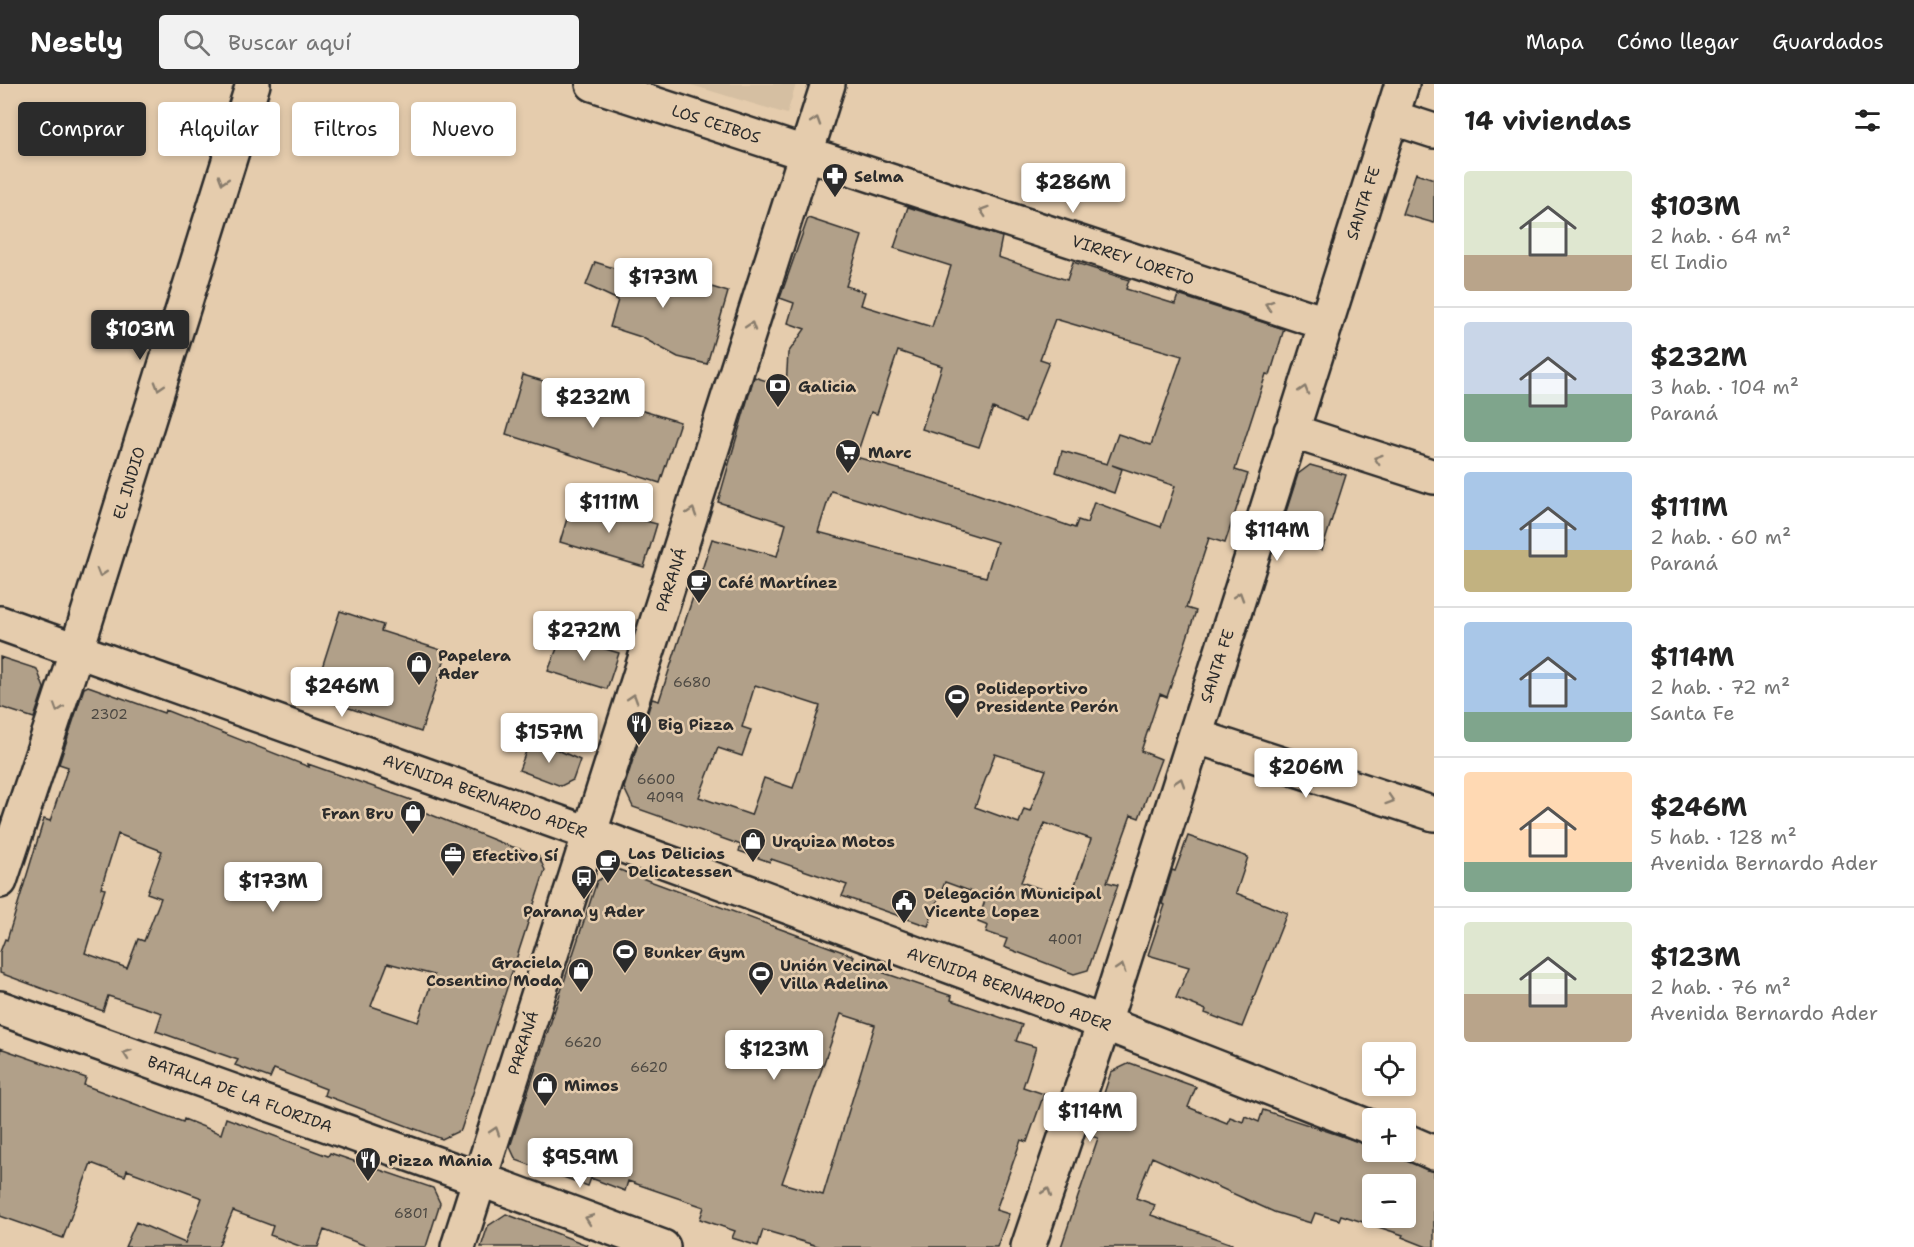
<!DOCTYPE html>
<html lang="es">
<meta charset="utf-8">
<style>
:root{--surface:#fff;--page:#f2f2f2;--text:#222;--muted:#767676;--line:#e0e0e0;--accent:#2b2b2b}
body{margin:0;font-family:"Shantell Sans",sans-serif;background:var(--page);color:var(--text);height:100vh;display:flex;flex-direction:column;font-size:22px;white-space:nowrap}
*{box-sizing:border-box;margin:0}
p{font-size:20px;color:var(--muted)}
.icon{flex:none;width:33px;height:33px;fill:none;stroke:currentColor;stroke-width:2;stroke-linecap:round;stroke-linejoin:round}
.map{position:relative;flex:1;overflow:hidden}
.panel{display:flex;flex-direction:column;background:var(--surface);width:480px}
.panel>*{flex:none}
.guide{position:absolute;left:18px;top:18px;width:570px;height:54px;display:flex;gap:12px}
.controls{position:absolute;left:1362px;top:958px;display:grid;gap:12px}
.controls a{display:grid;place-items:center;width:54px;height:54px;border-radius:6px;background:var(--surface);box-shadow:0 3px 9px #0003;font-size:30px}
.price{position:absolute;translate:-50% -51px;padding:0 14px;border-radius:6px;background:#fff;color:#222;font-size:20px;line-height:39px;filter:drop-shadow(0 2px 3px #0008)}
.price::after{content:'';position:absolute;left:50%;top:36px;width:18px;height:14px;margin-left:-9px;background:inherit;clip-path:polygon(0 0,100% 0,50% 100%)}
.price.current{background:var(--accent);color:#fff}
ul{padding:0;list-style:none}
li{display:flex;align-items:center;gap:18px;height:150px;padding:0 30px}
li+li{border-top:2px solid var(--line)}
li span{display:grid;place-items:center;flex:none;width:168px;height:120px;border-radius:6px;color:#555}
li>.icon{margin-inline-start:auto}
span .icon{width:72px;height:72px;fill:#fffc;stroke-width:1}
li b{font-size:26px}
h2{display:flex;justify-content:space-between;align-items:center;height:72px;padding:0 30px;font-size:26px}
.pill{padding:0 21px;border-radius:6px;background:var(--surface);box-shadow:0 3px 9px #0003;font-size:21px;line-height:54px}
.pill.current{background:var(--accent);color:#fff}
header{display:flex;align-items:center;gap:36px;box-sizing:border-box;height:84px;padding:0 30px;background:var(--accent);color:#fff}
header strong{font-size:28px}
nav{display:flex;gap:33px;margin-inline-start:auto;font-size:21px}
.search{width:420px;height:54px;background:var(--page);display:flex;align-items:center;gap:15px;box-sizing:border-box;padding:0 21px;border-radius:6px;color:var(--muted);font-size:22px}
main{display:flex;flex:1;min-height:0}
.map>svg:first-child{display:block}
.built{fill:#d5bfa2}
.building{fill:#b1a089;stroke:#2b2b2b;stroke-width:1.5;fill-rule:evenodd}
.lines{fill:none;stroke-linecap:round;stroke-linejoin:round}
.minor-casing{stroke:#2b2b2b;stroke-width:38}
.major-casing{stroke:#2b2b2b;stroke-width:38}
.minor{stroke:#e5ccad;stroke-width:33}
.major{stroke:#e5ccad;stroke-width:33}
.oneway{stroke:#887c6c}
.labels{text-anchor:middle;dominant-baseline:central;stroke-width:5;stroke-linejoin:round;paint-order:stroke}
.number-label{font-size:14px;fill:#4c4842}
.street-label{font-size:16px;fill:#2b2b2b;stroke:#e5ccad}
.poi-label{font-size:16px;font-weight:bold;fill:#2b2b2b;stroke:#e5ccad;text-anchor:start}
</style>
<header>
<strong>Nestly</strong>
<div class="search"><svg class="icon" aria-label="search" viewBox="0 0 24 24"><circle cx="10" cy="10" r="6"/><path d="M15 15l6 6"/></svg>Buscar aquí</div>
<nav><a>Mapa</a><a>Cómo llegar</a><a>Guardados</a></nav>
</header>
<main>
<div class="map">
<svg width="1434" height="1163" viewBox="0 0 1434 1163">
<rect width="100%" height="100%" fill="#e5ccad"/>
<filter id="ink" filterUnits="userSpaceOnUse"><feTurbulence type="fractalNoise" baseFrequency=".0167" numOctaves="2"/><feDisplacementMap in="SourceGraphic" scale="12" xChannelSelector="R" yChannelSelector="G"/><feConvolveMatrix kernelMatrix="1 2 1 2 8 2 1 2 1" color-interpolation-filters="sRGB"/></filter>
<g filter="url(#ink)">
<path class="built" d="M688,0H796L787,30Z"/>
<path class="building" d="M1416,89L1434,95V139L1402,130Z
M908,123L1002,153L998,173L1067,196L1073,178L1129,196L1126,205L1175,220L1178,211L1284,245L1270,291L1266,290L1235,386L1248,390L1225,459L1209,454L1186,524L1196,527L1167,613L1160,610L1141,667L1161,675L1139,734L1131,731L1107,798L1118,801L1088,886L1074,890L1004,863L1007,855L986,848L988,842L978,838L986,813L945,798L928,842L842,812L847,801L771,775L770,778L739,767L741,761L633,723L624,704L652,615L659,617L712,455L777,472L786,440L718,418L754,293L786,303L788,269L805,245L788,239L794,219L780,214L808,134L862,152L846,202L865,208L861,221L932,243L951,182L894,164ZM1055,235L1182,272L1151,361L1118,350L1107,380L1062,367L1056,388L1114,409L1122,385L1112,381L1175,402L1161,443L1094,418L1087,439L1078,436L1075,444L937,396L856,373L871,328L877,330L898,267L942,282L922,345L979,363L993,324L1025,338L1049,278L1040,275ZM831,407L997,458L986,493L818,448ZM755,601L820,622L793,704L764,694L751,731L699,713L718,664L742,672L751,646L742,643ZM995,670L1046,686L1030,727L1024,725L1019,739L975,723ZM1045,739L1091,755L1070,815L1021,798Z
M595,178L626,188L630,178L728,208L707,280L678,273L641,253L610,243L618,216L586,201Z
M523,291L680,338L660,399L506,350Z
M1310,381L1346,391L1322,466L1278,453L1298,390Z
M572,418L657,440L644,483L560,458Z
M340,527L383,541L381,547L447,568L421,648L313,612Z
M562,552L619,569L607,605L548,587Z
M0,573L37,585L44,604L34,634L0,623Z
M88,602L164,629L165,626L309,683L308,680L411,716L409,722L507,761L538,771L545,786L461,1046L442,1055L324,1011L326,1005L274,985L270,994L235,981L238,976L156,947L162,929L108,912L103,927L0,889V868L5,855L7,856L44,735L50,737L68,683L59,680L84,604ZM118,750L162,767L147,809L161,814L144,857L138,855L127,884L85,869L105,805L101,804ZM388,879L434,891L418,938L371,922Z
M531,654L580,676L573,696L561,702L519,686Z
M1188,752L1248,773L1236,809L1287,829L1242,943L1205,929L1206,926L1176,914L1189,883L1148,871L1165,821L1162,820L1172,786L1175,787Z
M617,785L854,872L852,878L952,912L951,916L1022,941L1016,957L1036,963L1023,1003L1044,1010L1027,1058L1021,1056L996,1126L1009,1130L997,1163H821L763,1146L758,1162L732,1154L735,1147L700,1135L704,1123L628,1097L625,1107L591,1094L588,1102L516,1076L510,1063L597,797ZM841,930L875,941L823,1111L782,1099Z
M0,964L86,994L84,1001L183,1038L184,1035L221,1050L226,1034L328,1072L330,1069L433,1104L440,1119L426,1163H369L324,1146L318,1163H302L270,1151L273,1142L233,1127L218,1163H125L136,1138L185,1159L202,1114L127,1086L125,1092L91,1079L63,1154L0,1132Z
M1130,979L1196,1003L1188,1023L1227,1039L1230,1033L1243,1038L1245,1032L1259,1038L1263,1026L1372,1062V1068H1389L1427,1086L1434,1087V1163H1427L1402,1153L1403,1151L1341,1131L1339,1136L1315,1129L1311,1139L1274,1128L1152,1073L1136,1114L1155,1121L1151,1131L1232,1160V1163H1061L1098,1054L1090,1052L1111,988ZM1372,1101H1406V1134H1372Z
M506,1130L587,1161V1163H481L488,1142Z"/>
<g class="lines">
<defs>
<path id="minor" d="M593,0L1325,239
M1391,33L1434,47
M1291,347L1434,393
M1195,652L1434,730
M0,797L76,568L253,0
M0,924L479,1095L663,1163
M458,1163L828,0
M1028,1163L1104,939L1402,0"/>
<path id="major" d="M0,539L591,750L1104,939L1372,1044
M1406,1057L1434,1069"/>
</defs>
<use href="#minor" class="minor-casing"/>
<use href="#major" class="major-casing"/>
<use href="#minor" class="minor"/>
<use href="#major" class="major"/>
</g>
<defs><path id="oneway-chevron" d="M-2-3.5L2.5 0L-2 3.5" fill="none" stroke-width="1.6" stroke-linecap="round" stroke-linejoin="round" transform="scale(1.5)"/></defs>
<g class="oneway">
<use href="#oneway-chevron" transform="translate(816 37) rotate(-72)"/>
<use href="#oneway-chevron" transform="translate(223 96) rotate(107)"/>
<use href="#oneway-chevron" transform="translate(984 127) rotate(-162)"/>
<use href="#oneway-chevron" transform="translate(1269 221) rotate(-162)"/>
<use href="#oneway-chevron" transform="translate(751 242) rotate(-72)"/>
<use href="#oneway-chevron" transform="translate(159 302) rotate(107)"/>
<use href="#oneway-chevron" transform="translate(1304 306) rotate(-73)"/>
<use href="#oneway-chevron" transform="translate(1378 375) rotate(-162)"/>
<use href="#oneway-chevron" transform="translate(692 428) rotate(-72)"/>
<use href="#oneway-chevron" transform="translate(101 489) rotate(107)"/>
<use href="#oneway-chevron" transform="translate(1239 512) rotate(-72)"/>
<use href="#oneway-chevron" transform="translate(633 614) rotate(-72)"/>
<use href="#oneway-chevron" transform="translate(58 624) rotate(108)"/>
<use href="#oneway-chevron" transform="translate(1180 698) rotate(-72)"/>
<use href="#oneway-chevron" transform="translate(1390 716) rotate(18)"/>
<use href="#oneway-chevron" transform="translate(1121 884) rotate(-72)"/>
<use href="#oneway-chevron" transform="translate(127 970) rotate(-160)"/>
<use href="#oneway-chevron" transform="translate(495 1047) rotate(-72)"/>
<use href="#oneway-chevron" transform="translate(1047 1108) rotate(-71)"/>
<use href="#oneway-chevron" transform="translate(589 1135) rotate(-160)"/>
</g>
</g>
<defs>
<symbol id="pharmacy-pin" viewBox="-11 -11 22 30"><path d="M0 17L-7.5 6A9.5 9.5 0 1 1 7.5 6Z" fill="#2b2b2b" stroke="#e5ccad"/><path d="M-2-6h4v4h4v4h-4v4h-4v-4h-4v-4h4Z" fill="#fff"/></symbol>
<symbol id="bank-pin" viewBox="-11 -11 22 30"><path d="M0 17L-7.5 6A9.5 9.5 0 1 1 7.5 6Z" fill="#2b2b2b" stroke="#e5ccad"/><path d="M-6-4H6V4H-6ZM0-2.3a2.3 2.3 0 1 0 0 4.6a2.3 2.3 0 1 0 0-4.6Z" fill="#fff"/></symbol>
<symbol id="supermarket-pin" viewBox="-11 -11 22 30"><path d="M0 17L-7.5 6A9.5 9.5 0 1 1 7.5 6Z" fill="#2b2b2b" stroke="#e5ccad"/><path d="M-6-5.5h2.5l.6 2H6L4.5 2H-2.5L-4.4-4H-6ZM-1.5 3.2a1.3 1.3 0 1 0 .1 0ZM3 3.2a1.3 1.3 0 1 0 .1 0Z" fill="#fff"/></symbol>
<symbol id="cafe-pin" viewBox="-11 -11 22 30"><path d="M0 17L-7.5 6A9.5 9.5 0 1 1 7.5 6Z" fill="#2b2b2b" stroke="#e5ccad"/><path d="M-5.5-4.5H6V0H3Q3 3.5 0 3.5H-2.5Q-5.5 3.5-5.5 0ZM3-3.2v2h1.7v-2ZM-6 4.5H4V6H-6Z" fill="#fff"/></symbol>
<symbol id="shop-pin" viewBox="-11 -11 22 30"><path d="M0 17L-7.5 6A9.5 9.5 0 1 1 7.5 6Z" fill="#2b2b2b" stroke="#e5ccad"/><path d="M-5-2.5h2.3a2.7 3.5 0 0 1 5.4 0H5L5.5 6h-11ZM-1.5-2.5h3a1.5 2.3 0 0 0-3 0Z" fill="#fff"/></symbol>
<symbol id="stadium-pin" viewBox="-11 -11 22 30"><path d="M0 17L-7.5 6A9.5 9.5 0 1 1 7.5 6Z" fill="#2b2b2b" stroke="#e5ccad"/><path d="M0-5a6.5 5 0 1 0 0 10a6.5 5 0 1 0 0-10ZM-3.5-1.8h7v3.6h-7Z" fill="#fff"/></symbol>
<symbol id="restaurant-pin" viewBox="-11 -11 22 30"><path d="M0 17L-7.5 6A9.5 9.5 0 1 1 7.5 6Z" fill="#2b2b2b" stroke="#e5ccad"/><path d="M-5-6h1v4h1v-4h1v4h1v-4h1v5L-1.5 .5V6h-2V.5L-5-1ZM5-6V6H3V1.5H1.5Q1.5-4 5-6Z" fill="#fff"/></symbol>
<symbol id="office-pin" viewBox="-11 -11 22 30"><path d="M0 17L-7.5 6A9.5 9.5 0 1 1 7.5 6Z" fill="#2b2b2b" stroke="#e5ccad"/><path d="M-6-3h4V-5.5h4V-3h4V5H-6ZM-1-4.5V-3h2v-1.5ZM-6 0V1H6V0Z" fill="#fff"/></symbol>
<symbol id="bus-pin" viewBox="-11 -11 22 30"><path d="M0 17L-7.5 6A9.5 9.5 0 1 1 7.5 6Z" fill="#2b2b2b" stroke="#e5ccad"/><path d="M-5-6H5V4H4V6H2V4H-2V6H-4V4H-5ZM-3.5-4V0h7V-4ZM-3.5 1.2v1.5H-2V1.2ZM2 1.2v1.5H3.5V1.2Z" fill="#fff"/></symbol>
<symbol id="civic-pin" viewBox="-11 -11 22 30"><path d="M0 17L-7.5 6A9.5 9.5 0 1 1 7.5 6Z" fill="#2b2b2b" stroke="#e5ccad"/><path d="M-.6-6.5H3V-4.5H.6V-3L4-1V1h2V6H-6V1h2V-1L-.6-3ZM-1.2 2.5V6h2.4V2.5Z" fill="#fff"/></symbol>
</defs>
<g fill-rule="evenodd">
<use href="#pharmacy-pin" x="820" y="77" width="30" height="40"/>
<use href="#bank-pin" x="763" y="287" width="30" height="40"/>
<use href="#supermarket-pin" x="833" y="353" width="30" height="40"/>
<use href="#cafe-pin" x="684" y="483" width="30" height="40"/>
<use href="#shop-pin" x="404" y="565" width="30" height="40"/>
<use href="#stadium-pin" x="942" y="598" width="30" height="40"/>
<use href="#restaurant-pin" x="624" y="625" width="30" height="40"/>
<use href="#shop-pin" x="398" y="714" width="30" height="40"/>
<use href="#shop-pin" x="738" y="742" width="30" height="40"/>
<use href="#office-pin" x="438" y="756" width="30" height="40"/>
<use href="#cafe-pin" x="593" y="763" width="30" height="40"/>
<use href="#bus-pin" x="569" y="779" width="30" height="40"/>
<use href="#civic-pin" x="889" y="803" width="30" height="40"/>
<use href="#stadium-pin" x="610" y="853" width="30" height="40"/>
<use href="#shop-pin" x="566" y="872" width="30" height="40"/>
<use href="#stadium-pin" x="746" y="875" width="30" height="40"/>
<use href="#shop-pin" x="530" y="986" width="30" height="40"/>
<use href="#restaurant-pin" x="353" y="1061" width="30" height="40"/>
</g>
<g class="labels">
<g class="number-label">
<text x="692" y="598">6680</text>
<text x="109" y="630">2302</text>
<text x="656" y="695">6600</text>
<text x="665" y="713">4099</text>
<text x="1065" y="855">4001</text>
<text x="583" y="958">6620</text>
<text x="649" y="983">6620</text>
<text x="411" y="1129">6801</text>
</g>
<g class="street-label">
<text transform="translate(716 40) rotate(18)">LOS CEIBOS</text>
<text transform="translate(1363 119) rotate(-72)">SANTA FE</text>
<text transform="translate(1133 176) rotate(18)">VIRREY LORETO</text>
<text transform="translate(129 399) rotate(-73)">EL INDIO</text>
<text transform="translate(671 496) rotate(-72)">PARANÁ</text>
<text transform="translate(1217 582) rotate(-72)">SANTA FE</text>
<text transform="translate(485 712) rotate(20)">AVENIDA BERNARDO ADER</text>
<text transform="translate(1009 905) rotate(20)">AVENIDA BERNARDO ADER</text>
<text transform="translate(523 959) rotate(-72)">PARANÁ</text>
<text transform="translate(240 1010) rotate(20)">BATALLA DE LA FLORIDA</text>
</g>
<g class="poi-label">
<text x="854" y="92">Selma</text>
<text x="798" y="302">Galicia</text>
<text x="868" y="368">Marc</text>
<text x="718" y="498">Café Martínez</text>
<text x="438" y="571">Papelera<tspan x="438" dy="18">Ader</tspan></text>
<text x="976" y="604">Polideportivo<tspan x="976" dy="18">Presidente Perón</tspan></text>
<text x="658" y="640">Big Pizza</text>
<text x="394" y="729" text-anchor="end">Fran Bru</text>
<text x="772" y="757">Urquiza Motos</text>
<text x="628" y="769">Las Delicias<tspan x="628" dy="18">Delicatessen</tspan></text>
<text x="472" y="771">Efectivo Sí</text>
<text x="924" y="809">Delegación Municipal<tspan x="924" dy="18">Vicente Lopez</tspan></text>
<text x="584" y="827" text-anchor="middle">Parana y Ader</text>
<text x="644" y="868">Bunker Gym</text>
<text x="562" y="878" text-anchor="end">Graciela<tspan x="562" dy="18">Cosentino Moda</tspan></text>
<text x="780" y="881">Unión Vecinal<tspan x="780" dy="18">Villa Adelina</tspan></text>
<text x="564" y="1001">Mimos</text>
<text x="388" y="1076">Pizza Mania</text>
</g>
</g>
</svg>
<div class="controls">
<a><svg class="icon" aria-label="locate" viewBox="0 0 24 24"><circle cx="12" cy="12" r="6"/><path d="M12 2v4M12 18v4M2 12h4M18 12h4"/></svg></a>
<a>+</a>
<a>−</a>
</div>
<b class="price" style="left:1073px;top:130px">$286M</b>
<b class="price" style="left:663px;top:225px">$173M</b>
<b class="price current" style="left:140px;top:277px">$103M</b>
<b class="price" style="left:593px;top:345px">$232M</b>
<b class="price" style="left:609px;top:450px">$111M</b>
<b class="price" style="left:1277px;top:478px">$114M</b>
<b class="price" style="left:584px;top:578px">$272M</b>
<b class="price" style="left:342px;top:634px">$246M</b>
<b class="price" style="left:549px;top:680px">$157M</b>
<b class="price" style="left:1306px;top:715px">$206M</b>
<b class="price" style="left:273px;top:829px">$173M</b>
<b class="price" style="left:774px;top:997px">$123M</b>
<b class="price" style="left:1090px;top:1059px">$114M</b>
<b class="price" style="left:580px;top:1105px">$95.9M</b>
<div class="guide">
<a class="pill current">Comprar</a>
<a class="pill">Alquilar</a>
<a class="pill">Filtros</a>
<a class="pill">Nuevo</a>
</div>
</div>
<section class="panel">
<h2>14 viviendas<svg class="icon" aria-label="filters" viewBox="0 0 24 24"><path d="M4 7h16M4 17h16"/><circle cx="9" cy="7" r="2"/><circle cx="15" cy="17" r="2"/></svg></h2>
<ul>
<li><span style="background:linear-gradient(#dfe7d0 70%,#b9a48a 0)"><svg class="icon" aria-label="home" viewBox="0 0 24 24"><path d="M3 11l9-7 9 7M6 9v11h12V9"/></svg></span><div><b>$103M</b><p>2 hab. · 64 m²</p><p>El Indio</p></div></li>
<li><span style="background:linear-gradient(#c9d6e8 60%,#7fa58c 0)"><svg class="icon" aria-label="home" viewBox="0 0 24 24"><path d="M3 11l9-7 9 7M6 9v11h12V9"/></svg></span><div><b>$232M</b><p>3 hab. · 104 m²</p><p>Paraná</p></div></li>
<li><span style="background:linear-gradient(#a9c7e8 65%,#c2b280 0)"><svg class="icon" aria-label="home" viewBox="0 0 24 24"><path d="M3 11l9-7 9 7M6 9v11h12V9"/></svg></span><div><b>$111M</b><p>2 hab. · 60 m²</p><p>Paraná</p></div></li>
<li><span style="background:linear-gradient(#a9c7e8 75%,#7fa58c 0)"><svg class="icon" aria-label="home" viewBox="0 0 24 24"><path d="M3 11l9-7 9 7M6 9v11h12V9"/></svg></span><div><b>$114M</b><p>2 hab. · 72 m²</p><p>Santa Fe</p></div></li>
<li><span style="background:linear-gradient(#ffd9b3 75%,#7fa58c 0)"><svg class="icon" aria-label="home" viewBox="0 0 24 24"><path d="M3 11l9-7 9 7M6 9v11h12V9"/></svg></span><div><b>$246M</b><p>5 hab. · 128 m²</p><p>Avenida Bernardo Ader</p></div></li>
<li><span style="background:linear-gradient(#dfe7d0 60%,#b9a48a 0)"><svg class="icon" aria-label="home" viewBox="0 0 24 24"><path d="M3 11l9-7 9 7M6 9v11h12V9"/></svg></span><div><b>$123M</b><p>2 hab. · 76 m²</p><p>Avenida Bernardo Ader</p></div></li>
</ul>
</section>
</main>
